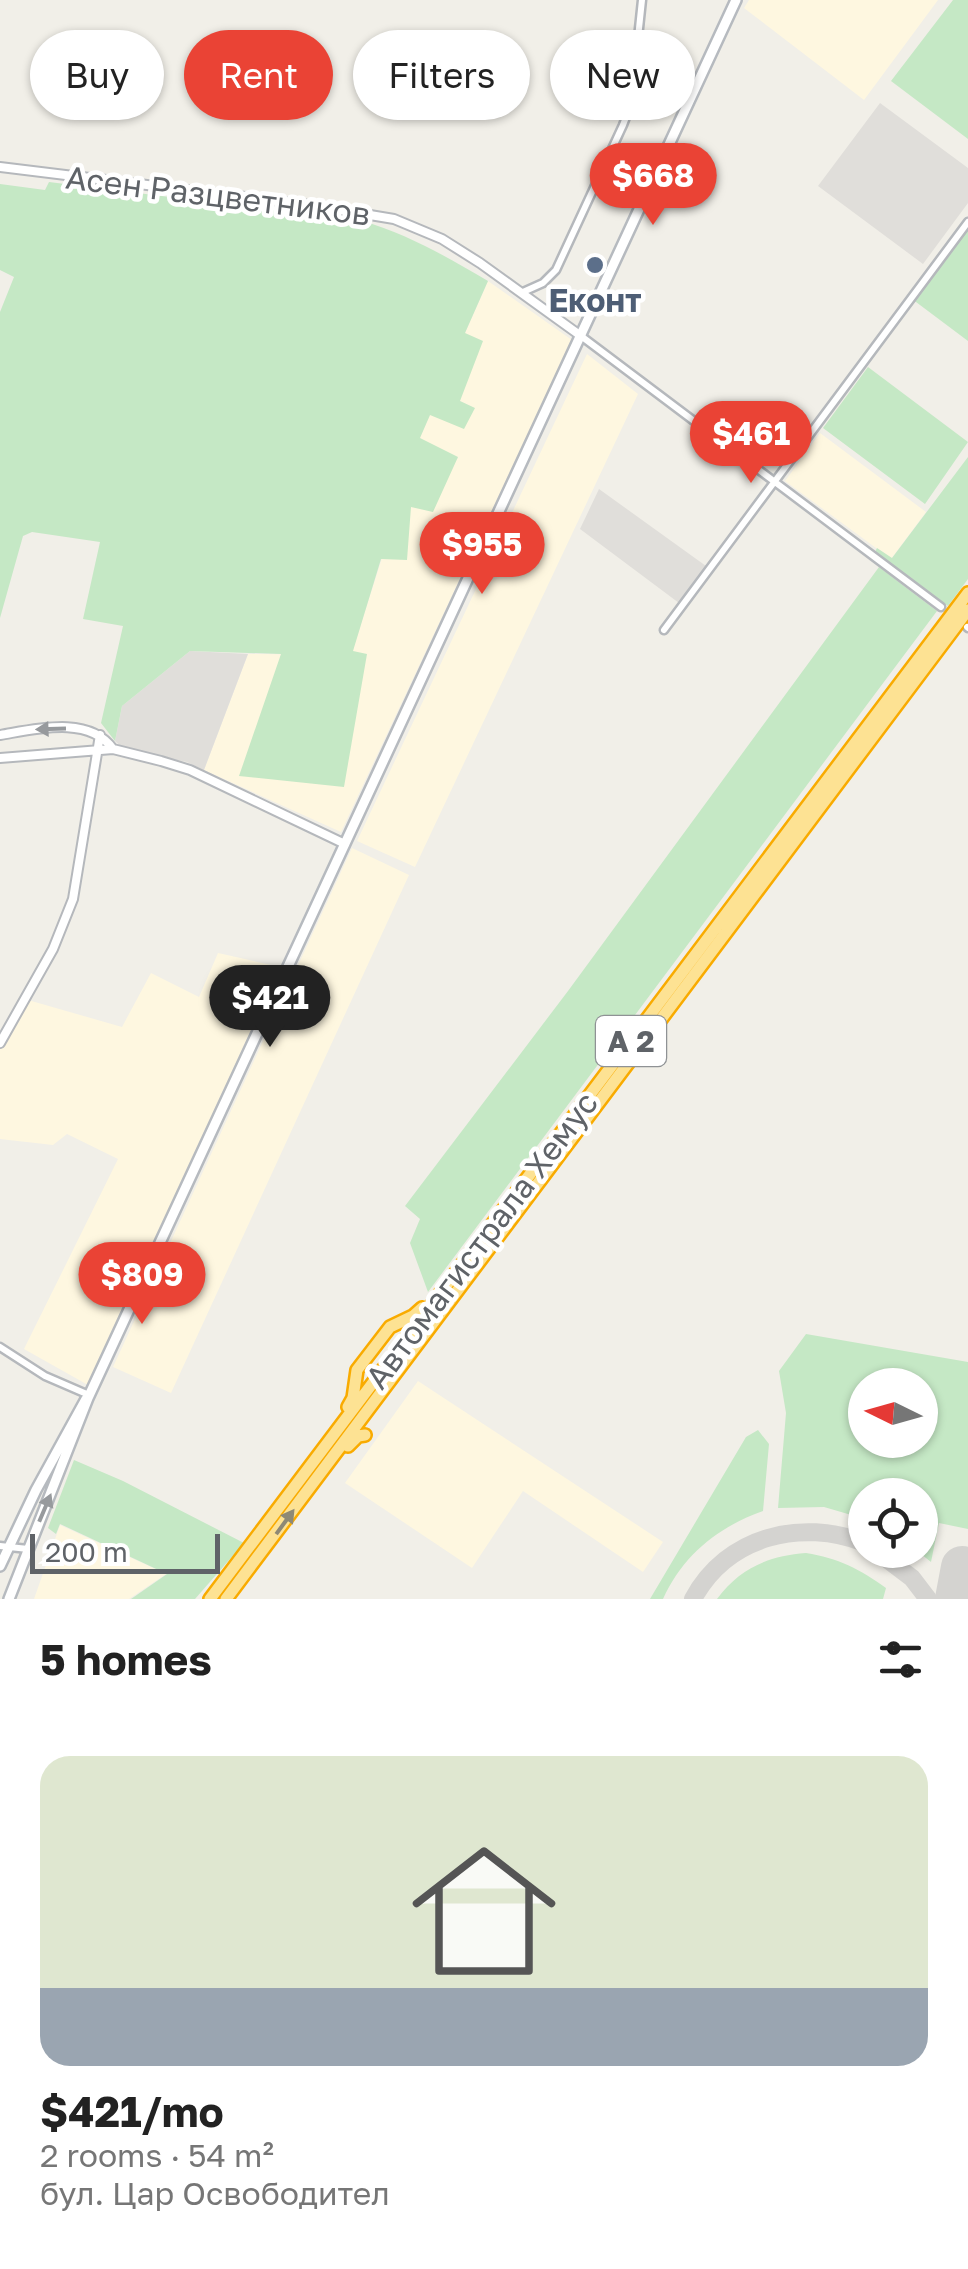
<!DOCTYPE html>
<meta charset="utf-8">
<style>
:root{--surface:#fff;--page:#f2f2f2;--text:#222;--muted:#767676;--accent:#ea4335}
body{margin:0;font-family:"Golos Text",sans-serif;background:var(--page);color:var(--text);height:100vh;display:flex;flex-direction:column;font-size:38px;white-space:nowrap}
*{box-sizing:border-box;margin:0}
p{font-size:32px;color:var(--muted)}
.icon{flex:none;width:55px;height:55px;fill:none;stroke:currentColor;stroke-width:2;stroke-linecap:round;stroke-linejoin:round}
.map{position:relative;height:1599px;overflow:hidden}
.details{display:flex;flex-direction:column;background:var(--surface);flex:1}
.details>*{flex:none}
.top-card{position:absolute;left:30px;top:30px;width:910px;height:90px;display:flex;gap:20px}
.needle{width:65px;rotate:275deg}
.tools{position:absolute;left:848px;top:1368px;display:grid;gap:20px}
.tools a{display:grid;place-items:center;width:90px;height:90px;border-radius:50%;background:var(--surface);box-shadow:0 2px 8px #0004;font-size:50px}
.scale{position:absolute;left:30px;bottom:25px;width:190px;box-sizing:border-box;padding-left:10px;border:5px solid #5f6368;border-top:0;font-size:28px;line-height:35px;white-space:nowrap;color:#5f6368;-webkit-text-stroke:8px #fff;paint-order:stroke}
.price{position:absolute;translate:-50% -85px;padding:0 22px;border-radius:35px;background:var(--accent);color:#fff;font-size:32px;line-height:65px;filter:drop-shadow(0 2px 5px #0008)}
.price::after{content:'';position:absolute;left:50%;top:60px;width:30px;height:22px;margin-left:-15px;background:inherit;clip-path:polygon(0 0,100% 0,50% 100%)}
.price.active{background:#222;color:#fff}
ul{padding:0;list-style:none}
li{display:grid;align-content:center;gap:20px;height:530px;padding:0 40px}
li span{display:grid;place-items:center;height:310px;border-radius:30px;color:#555}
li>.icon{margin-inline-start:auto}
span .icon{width:180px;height:180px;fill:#fffc;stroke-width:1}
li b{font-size:42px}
h2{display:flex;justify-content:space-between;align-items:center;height:120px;padding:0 40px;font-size:42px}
.pill{padding:0 35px;border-radius:45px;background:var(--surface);box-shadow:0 2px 8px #0004;font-size:35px;line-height:90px}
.pill.active{background:var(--accent);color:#fff}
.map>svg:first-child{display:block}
.commercial{fill:#fef7e0}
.industrial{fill:#e0deda}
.green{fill:#c5e8c5;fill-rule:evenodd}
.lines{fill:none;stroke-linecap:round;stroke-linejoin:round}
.taxiway{stroke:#d4d3d0;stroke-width:18}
.runway{stroke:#d4d3d0;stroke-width:42}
.minor-casing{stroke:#b5b8bc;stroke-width:11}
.tertiary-casing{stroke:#b5b8bc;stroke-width:12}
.secondary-casing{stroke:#b6babf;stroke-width:14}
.motorway-casing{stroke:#f9ab00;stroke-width:16}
.minor{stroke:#fff;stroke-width:6}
.tertiary{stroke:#fff;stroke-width:8}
.secondary{stroke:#fff;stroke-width:9}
.motorway{stroke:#fde293;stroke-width:11}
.oneway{fill:#979a9d}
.oneway2{fill:#8e8975}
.service-dot{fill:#5c6f8a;stroke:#fff;stroke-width:4}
.labels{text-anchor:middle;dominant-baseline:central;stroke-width:9;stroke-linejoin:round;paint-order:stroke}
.shield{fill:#fff;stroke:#8f9295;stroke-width:2.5}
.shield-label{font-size:30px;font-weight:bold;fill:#5f6368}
.street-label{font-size:32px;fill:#5f6368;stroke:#fff}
.service-label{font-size:32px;font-weight:bold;fill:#4e5e75;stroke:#fff}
</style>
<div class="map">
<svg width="968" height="1599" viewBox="0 0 968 1599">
<rect width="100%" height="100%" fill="#f1efe8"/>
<path class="commercial" d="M749,0H938L864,100L744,8Z
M488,281L572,340L341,832L204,770L248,654L367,655L352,652L382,558L411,507L458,458L419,439L430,415L474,408L460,401L465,333Z
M587,354L638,394L415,867L357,841Z
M820,433L926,512L891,559L785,481Z
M352,848L409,875L171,1393L113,1367Z
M218,953L280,967L88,1385L24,1349L118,1159L67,1134L53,1145L0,1139V1033L21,998L122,1027L151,973L199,997Z
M418,1381L663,1542L643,1572L523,1491L472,1568L345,1483Z
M60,1525L166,1574L129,1599H34Z"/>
<path class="industrial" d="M880,103L968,168V203L923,264L818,186Z
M599,489L706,566L679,603L580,529Z
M190,651L248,654L204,770L187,762L124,749L115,741L122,706Z"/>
<path class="green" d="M953,0H968V139L891,81Z
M49,182L362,221C408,234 447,257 488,281L465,333L483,341L460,401L475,408L464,429L430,415L420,438L458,457L433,512L411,507L407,560L381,559L353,651L367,654L344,787L239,776L281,654L190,651L122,706L115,741L101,723L123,626L83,619L100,542L32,532L23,536L0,618V312L14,277L0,270V184L45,190Z
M968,223V341L912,299Z
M868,367L968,442L925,504L823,428Z
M968,457V579L948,606L874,554L877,548L892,558Z
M879,567L937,611L428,1292L410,1243L420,1219L405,1206L568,991Z
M806,1334L968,1362V1529L939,1523L931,1562L916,1550H920V1495H865V1519L824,1507L778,1508L786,1413L779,1371ZM865,1385H920V1440H865Z
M758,1430L769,1444L763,1511C718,1527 683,1555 663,1599H650L746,1437Z
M74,1460L123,1481L244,1543L195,1599H131L167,1574L60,1524L56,1534L48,1528Z
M806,1553C838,1558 860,1569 886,1588L883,1599H717C740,1568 768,1556 806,1553Z"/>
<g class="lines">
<path class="taxiway" d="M875,1550L912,1578L928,1599
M693,1599C727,1536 801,1518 865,1543"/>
<path class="runway" d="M956,1599L962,1567"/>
<defs>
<path id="minor" d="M523,292L543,283L556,270L623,125L631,104L642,0
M581,336L941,607
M967,627L968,628
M664,630L968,222
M0,1347L45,1376L89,1395
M0,1546L28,1549"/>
<path id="tertiary" d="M0,167L310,205L394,219L442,239L480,263L581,336
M0,735C36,729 89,715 113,749
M0,758L113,749L161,761L190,770L345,844
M0,1043L53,949L73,899L100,735"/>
<path id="secondary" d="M0,1566L36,1490L86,1399
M9,1599L88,1398L736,0"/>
<path id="motorway" d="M348,1407L353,1398L357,1370L390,1327L413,1316L422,1308
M348,1446L358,1436L365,1435
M210,1599L968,593
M226,1599L968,610"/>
</defs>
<use href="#minor" class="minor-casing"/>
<use href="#tertiary" class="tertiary-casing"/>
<use href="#secondary" class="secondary-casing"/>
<use href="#motorway" class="motorway-casing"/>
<use href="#minor" class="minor"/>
<use href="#tertiary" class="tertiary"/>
<use href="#secondary" class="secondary"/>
<use href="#motorway" class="motorway"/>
</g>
<defs><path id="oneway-solid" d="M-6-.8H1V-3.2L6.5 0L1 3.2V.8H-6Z" transform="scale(2.5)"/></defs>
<g class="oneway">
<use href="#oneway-solid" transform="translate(51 729) rotate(178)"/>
<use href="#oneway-solid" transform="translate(45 1508) rotate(-67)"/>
</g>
<use class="oneway2" href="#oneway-solid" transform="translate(285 1522) rotate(-54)"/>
<circle class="service-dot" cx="595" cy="265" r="10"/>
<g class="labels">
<rect class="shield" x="596" y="1016" width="70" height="50" rx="8"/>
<g class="shield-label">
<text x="631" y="1041">A 2</text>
</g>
<g class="street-label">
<text transform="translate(218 195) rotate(7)">Асен Разцветников</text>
<text transform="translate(481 1240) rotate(-53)">Автомагистрала Хемус</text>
</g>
<g class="service-label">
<text x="595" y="300">Еконт</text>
</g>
</g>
</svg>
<div class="tools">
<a><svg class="needle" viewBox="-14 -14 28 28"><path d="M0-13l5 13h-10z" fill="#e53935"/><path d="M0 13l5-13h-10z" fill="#767676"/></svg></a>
<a><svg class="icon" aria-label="locate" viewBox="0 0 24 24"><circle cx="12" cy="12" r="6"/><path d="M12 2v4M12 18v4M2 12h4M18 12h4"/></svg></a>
</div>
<div class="scale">200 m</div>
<b class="price" style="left:653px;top:228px">$668</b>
<b class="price" style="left:751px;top:486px">$461</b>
<b class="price" style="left:482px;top:597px">$955</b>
<b class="price active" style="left:270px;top:1050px">$421</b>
<b class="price" style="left:142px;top:1327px">$809</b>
<div class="top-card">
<a class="pill">Buy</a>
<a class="pill active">Rent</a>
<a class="pill">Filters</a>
<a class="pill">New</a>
</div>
</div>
<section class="details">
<h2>5 homes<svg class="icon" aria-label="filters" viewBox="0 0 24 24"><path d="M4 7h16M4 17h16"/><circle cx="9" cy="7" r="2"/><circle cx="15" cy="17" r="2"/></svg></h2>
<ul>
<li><span style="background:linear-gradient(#dfe7d0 75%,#9aa5b1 0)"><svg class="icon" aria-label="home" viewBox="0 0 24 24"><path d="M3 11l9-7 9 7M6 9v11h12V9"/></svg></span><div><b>$421/mo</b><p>2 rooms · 54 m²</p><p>бул. Цар Освободител</p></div></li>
</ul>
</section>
